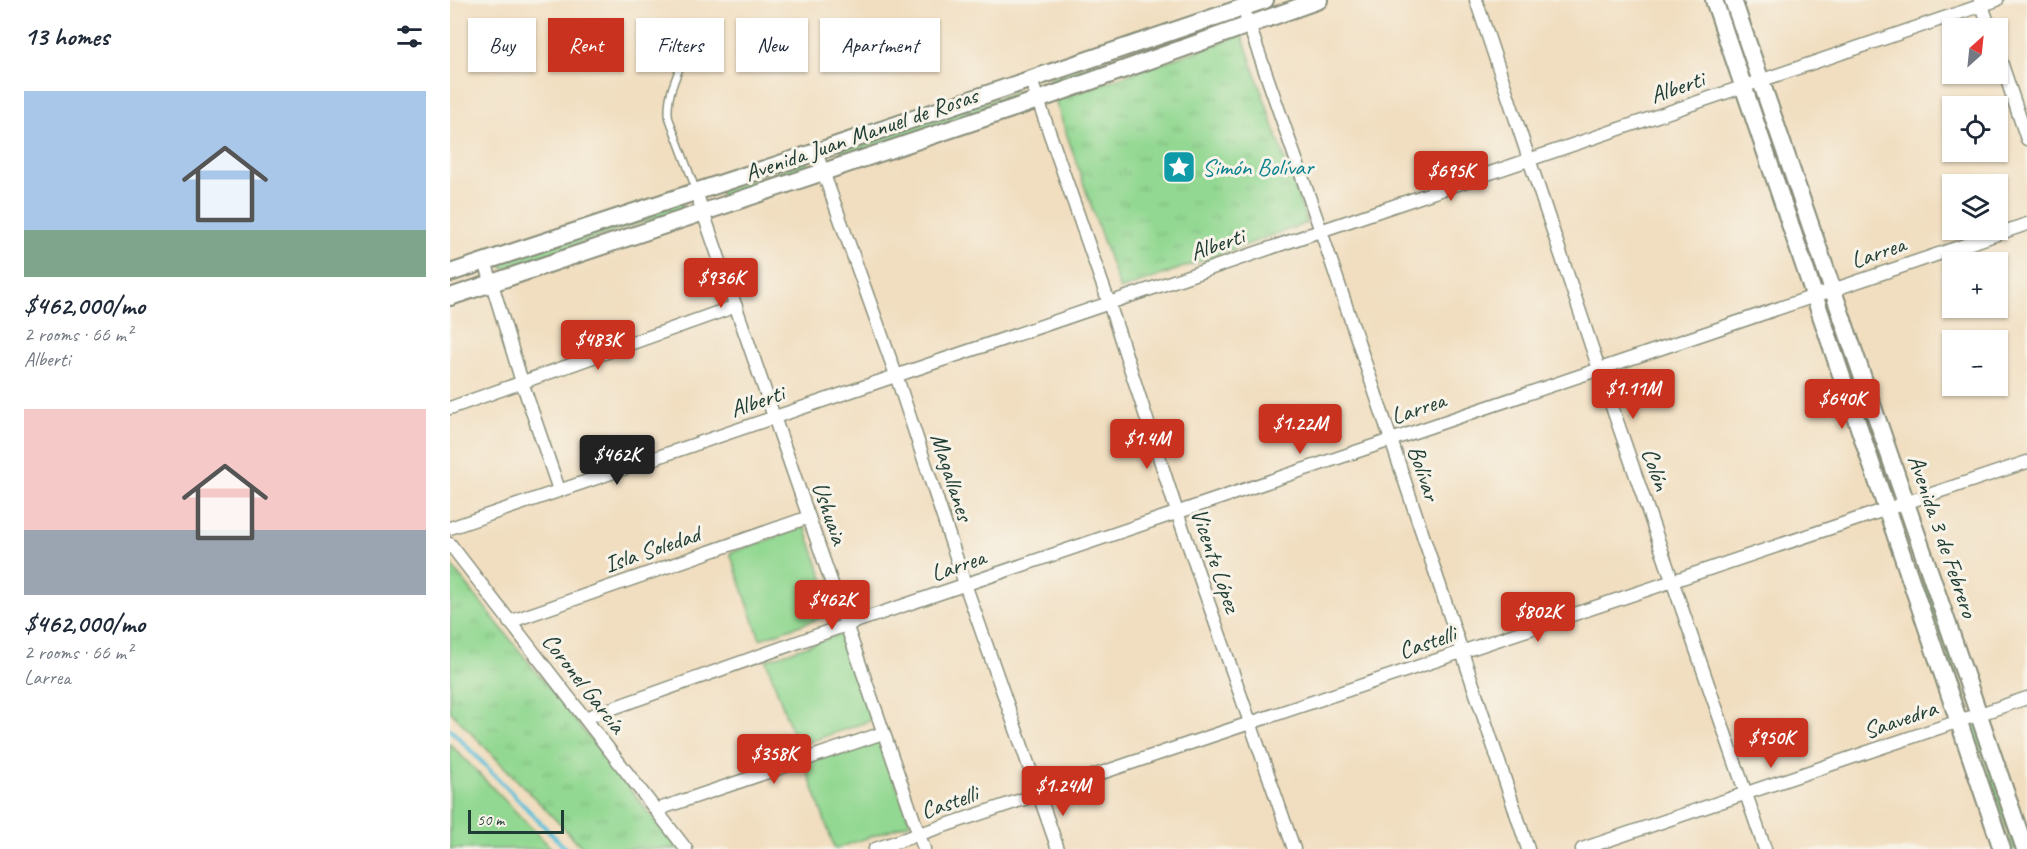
<!DOCTYPE html>
<meta charset="utf-8">
<style>
:root{--surface:#fff;--page:#f2f2f3;--text:#1f2937;--muted:#747a83;--accent:#c8321e}
body{margin:0;font-family:Caveat,sans-serif;background:var(--page);color:var(--text);height:100vh;display:flex;flex-direction:column;font-size:22px;white-space:nowrap}
*{box-sizing:border-box;margin:0}
p{font-size:20px;color:var(--muted)}
.icon{flex:none;width:33px;height:33px;fill:none;stroke:currentColor;stroke-width:2;stroke-linecap:round;stroke-linejoin:round}
.map{position:relative;flex:1;overflow:hidden}
.side{display:flex;flex-direction:column;background:var(--surface);width:450px}
.side>*{flex:none}
.banner{position:absolute;left:18px;top:18px;width:570px;height:54px;display:flex;gap:12px}
.needle{width:39px;rotate:27deg}
.fabs{position:absolute;left:1492px;top:18px;display:grid;gap:12px}
.fabs a{display:grid;place-items:center;width:66px;height:66px;border-radius:0px;background:var(--surface);box-shadow:0 2px 4px #0004;font-size:30px}
.scale{position:absolute;left:18px;bottom:15px;width:96px;box-sizing:border-box;padding-left:6px;border:3px solid #1f3d34;border-top:0;font-size:16px;line-height:21px;white-space:nowrap;color:#1f3d34;-webkit-text-stroke:4px #f7f3e8;paint-order:stroke}
.price{position:absolute;translate:-50% -51px;padding:0 14px;border-radius:6px;background:var(--accent);color:#fff;font-size:20px;line-height:39px;filter:drop-shadow(0 2px 3px #0008)}
.price::after{content:'';position:absolute;left:50%;top:36px;width:18px;height:14px;margin-left:-9px;background:inherit;clip-path:polygon(0 0,100% 0,50% 100%)}
.price.active{background:#222;color:#fff}
ul{padding:0;list-style:none}
li{display:grid;align-content:center;gap:12px;height:318px;padding:0 24px}
li span{display:grid;place-items:center;height:186px;border-radius:0px;color:#555}
li>.icon{margin-inline-start:auto}
span .icon{width:108px;height:108px;fill:#fffc;stroke-width:1}
li b{font-size:26px}
h2{display:flex;justify-content:space-between;align-items:center;height:72px;padding:0 24px;font-size:26px}
.chip{padding:0 21px;border-radius:0px;background:var(--surface);box-shadow:0 2px 4px #0004;font-size:21px;line-height:54px}
.chip.active{background:var(--accent);color:#fff}
main{display:flex;flex:1;min-height:0}
.map>svg:first-child{display:block}
.grass{fill:#93d892;stroke:#598a63;stroke-width:1.5}
.park{fill:url(#park-tufts);stroke:#598a63;stroke-width:1.5}
.lines{fill:none;stroke-linecap:round;stroke-linejoin:round}
.stream{stroke:#5bc0d9;stroke-width:4}
.lane-casing{stroke:#888e7a;stroke-width:9}
.street-casing{stroke:#888e7a;stroke-width:15}
.secondary-casing{stroke:#888e7a;stroke-width:20}
.lane{stroke:#fff;stroke-width:6}
.street{stroke:#fff;stroke-width:12}
.secondary{stroke:#fff;stroke-width:16}
.labels{text-anchor:middle;dominant-baseline:central;stroke-width:6;stroke-linejoin:round;paint-order:stroke}
.street-label{font-size:24px;fill:#1f3d34;stroke:#f7f3e8}
.culture-label{font-size:24px;fill:#0d838f;stroke:#f7f3e8;text-anchor:start}
</style>
<main>
<section class="side">
<h2>13 homes<svg class="icon" aria-label="filters" viewBox="0 0 24 24"><path d="M4 7h16M4 17h16"/><circle cx="9" cy="7" r="2"/><circle cx="15" cy="17" r="2"/></svg></h2>
<ul>
<li><span style="background:linear-gradient(#a9c7e8 75%,#7fa58c 0)"><svg class="icon" aria-label="home" viewBox="0 0 24 24"><path d="M3 11l9-7 9 7M6 9v11h12V9"/></svg></span><div><b>$462,000/mo</b><p>2 rooms · 66 m²</p><p>Alberti</p></div></li>
<li><span style="background:linear-gradient(#f6c9c9 65%,#9aa5b1 0)"><svg class="icon" aria-label="home" viewBox="0 0 24 24"><path d="M3 11l9-7 9 7M6 9v11h12V9"/></svg></span><div><b>$462,000/mo</b><p>2 rooms · 66 m²</p><p>Larrea</p></div></li>
</ul>
</section>
<div class="map">
<svg width="1577" height="849" viewBox="0 0 1577 849">
<defs>
<pattern id="park-tufts" width="24" height="20" patternUnits="userSpaceOnUse" patternTransform="scale(1.5)"><rect width="24" height="20" fill="#93d892"/><path d="M3 7l-1-3M5 7V3M7 7l1-3M15 17l-1-3M17 17v-4M19 17l1-3" fill="none" stroke="#7eba7e"/></pattern>
</defs>
<rect width="100%" height="100%" fill="#f7f3e8"/>
<filter id="ink" filterUnits="userSpaceOnUse"><feTurbulence type="fractalNoise" baseFrequency=".0167" numOctaves="2"/><feDisplacementMap in="SourceGraphic" scale="12" xChannelSelector="R" yChannelSelector="G"/><feConvolveMatrix kernelMatrix="1 2 1 2 8 2 1 2 1" color-interpolation-filters="sRGB"/></filter>
<filter id="wash" filterUnits="userSpaceOnUse"><feTurbulence type="fractalNoise" baseFrequency=".008" numOctaves="4" result="noise"/><feDisplacementMap in="SourceGraphic" scale="24" xChannelSelector="R" yChannelSelector="G"/><feGaussianBlur stdDeviation="1.35" result="paint"/><feColorMatrix in="noise" values="0 0 0 0 0 0 0 0 0 0 0 0 0 0 0 0 0 1.4 0 .05"/><feComposite in="paint" operator="in"/></filter>
<g filter="url(#wash)">
<rect width="100%" height="100%" fill="#f1dec0"/>
<path class="grass" d="M778,18L780,25L600,86L598,79Z
M571,90L573,97L393,158L390,150Z
M1310,105L1371,281H1368L1307,106Z
M357,161L360,169L272,198L270,191Z
M231,201L234,208L53,269L51,262Z
M1381,312L1446,495L1443,496L1378,313Z
M1456,523L1517,703L1514,704L1453,524Z
M355,527L385,613L310,639L280,553Z
M391,634L422,720L347,746L316,660Z
M1526,720L1567,849H1563L1528,741L1520,737L1517,723Z
M429,737L460,823L385,849L354,763Z
M0,744L102,849H0Z"/>
<path class="park" d="M792,35L857,223L670,290L605,100Z
M0,564L228,849H134L0,711Z"/>
<g class="lines">
<path class="stream" d="M0,729L116,849"/>
</g>
</g>
<g filter="url(#ink)">
<g class="lines">
<defs>
<path id="lane" d="M234,57C226,78 216,96 219,118L246,190"/>
<path id="street" d="M1026,0L1149,369L1315,849
M1530,0L1540,28
M793,8L871,231L1078,849
M1548,53L1577,139
M581,80L659,303L727,512L844,849
M366,152L446,375L515,584L608,849
M246,192L474,849
M35,261L72,382L109,490
M0,408L286,306
M0,528L1547,0
M0,544L236,849
M59,622L359,517
M135,718L396,625L1577,224
M206,810L433,733
M425,849L1577,462
M1132,849L1577,698"/>
<path id="secondary" d="M1264,0L1552,849
M1283,0L1575,849
M0,273L366,152L815,0
M0,297L588,100L869,0"/>
</defs>
<use href="#lane" class="lane-casing"/>
<use href="#street" class="street-casing"/>
<use href="#secondary" class="secondary-casing"/>
<use href="#lane" class="lane"/>
<use href="#street" class="street"/>
<use href="#secondary" class="secondary"/>
</g>
</g>
<defs>
<symbol id="sight-square" viewBox="-11 -11 22 22"><rect x="-9" y="-9" width="18" height="18" rx="4" fill="#0f9aa8" stroke="#f7f3e8"/><path d="M0-6L1.8-2.2L6-1.7L2.9 1.2L3.7 5.4L0 3.3L-3.7 5.4L-2.9 1.2L-6-1.7L-1.8-2.2Z" fill="#fff"/></symbol>
</defs>
<g fill-rule="evenodd">
<use href="#sight-square" x="710" y="148" width="38" height="38"/>
</g>
<g class="labels">
<g class="street-label">
<text transform="translate(1227 87) rotate(-19)">Alberti</text>
<text transform="translate(411 134) rotate(-19)">Avenida Juan Manuel de Rosas</text>
<text transform="translate(767 244) rotate(-19)">Alberti</text>
<text transform="translate(1428 252) rotate(-19)">Larrea</text>
<text transform="translate(307 401) rotate(-19)">Alberti</text>
<text transform="translate(968 408) rotate(-19)">Larrea</text>
<text transform="translate(1206 469) rotate(71)">Colón</text>
<text transform="translate(974 473) rotate(72)">Bolívar</text>
<text transform="translate(502 477) rotate(72)">Magallanes</text>
<text transform="translate(380 513) rotate(71)">Ushuaia</text>
<text transform="translate(1493 536) rotate(71)">Avenida 3 de Febrero</text>
<text transform="translate(202 549) rotate(-19)">Isla Soledad</text>
<text transform="translate(766 560) rotate(71)">Vicente López</text>
<text transform="translate(508 565) rotate(-19)">Larrea</text>
<text transform="translate(977 642) rotate(-19)">Castelli</text>
<text transform="translate(134 683) rotate(52)">Coronel García</text>
<text transform="translate(1450 719) rotate(-19)">Saavedra</text>
<text transform="translate(499 802) rotate(-19)">Castelli</text>
</g>
<g class="culture-label">
<text x="752" y="167">Simón Bolívar</text>
</g>
</g>
</svg>
<div class="fabs">
<a><svg class="needle" viewBox="-14 -14 28 28"><path d="M0-13l5 13h-10z" fill="#e53935"/><path d="M0 13l5-13h-10z" fill="#747a83"/></svg></a>
<a><svg class="icon" aria-label="locate" viewBox="0 0 24 24"><circle cx="12" cy="12" r="6"/><path d="M12 2v4M12 18v4M2 12h4M18 12h4"/></svg></a>
<a><svg class="icon" aria-label="layers" viewBox="0 0 24 24"><path d="M12 4l9 5-9 5-9-5zM3 14l9 5 9-5"/></svg></a>
<a>+</a>
<a>−</a>
</div>
<div class="scale">50 m</div>
<b class="price" style="left:1001px;top:202px">$695K</b>
<b class="price" style="left:271px;top:309px">$936K</b>
<b class="price" style="left:148px;top:371px">$483K</b>
<b class="price" style="left:1183px;top:420px">$1.11M</b>
<b class="price" style="left:1392px;top:430px">$640K</b>
<b class="price" style="left:850px;top:455px">$1.22M</b>
<b class="price" style="left:697px;top:470px">$1.4M</b>
<b class="price active" style="left:167px;top:486px">$462K</b>
<b class="price" style="left:382px;top:631px">$462K</b>
<b class="price" style="left:1088px;top:643px">$802K</b>
<b class="price" style="left:1321px;top:769px">$950K</b>
<b class="price" style="left:324px;top:785px">$358K</b>
<b class="price" style="left:613px;top:817px">$1.24M</b>
<div class="banner">
<a class="chip">Buy</a>
<a class="chip active">Rent</a>
<a class="chip">Filters</a>
<a class="chip">New</a>
<a class="chip">Apartment</a>
</div>
</div>
</main>
